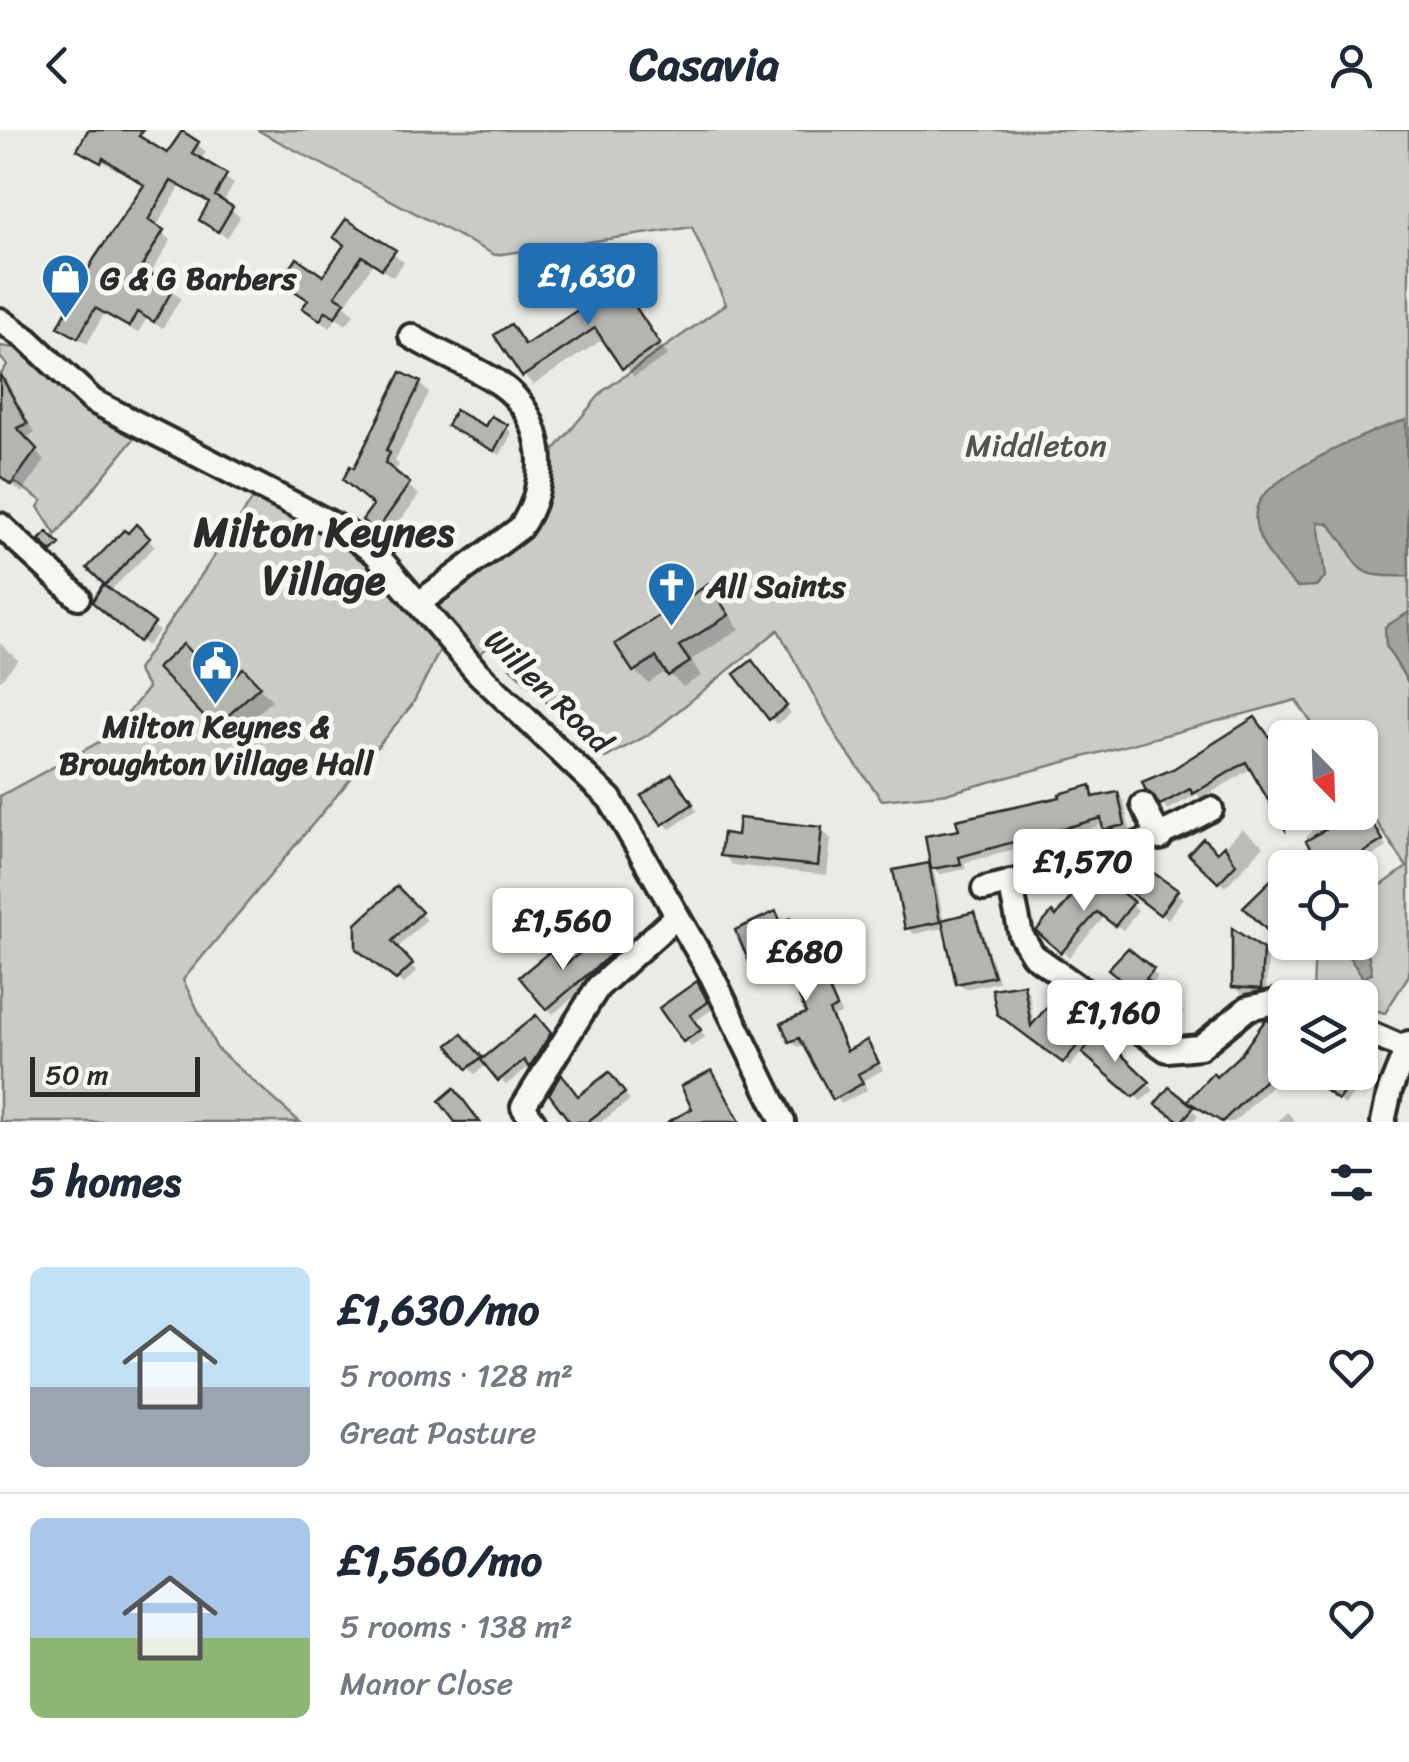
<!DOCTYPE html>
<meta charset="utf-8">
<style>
:root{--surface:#fff;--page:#f6f6f7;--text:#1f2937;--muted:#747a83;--line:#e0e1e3;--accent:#1f6fb2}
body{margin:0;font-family:Sriracha,sans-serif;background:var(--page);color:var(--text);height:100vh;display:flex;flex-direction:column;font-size:38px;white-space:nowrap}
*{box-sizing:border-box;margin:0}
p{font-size:32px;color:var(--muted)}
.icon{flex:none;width:55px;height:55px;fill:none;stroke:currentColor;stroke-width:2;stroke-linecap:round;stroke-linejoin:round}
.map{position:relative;height:992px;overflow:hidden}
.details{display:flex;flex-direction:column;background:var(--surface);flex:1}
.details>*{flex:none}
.needle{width:65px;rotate:157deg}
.fabs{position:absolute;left:1268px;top:590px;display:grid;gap:20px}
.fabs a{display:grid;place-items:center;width:110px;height:110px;border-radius:15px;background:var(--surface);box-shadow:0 2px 8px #0004;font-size:50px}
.scale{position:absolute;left:30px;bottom:25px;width:170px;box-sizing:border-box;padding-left:10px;border:5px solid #2b2b2b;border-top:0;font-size:28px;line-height:35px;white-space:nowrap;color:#2b2b2b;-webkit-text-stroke:8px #f6f6f2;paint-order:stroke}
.price{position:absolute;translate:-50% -85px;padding:0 22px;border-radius:10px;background:#fff;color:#222;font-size:32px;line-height:65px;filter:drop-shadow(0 2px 5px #0008)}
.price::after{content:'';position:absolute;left:50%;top:60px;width:30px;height:22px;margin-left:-15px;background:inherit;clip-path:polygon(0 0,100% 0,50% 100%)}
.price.selected{background:var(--accent);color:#fff}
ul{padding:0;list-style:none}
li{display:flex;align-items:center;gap:30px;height:250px;padding:0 30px}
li+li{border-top:2px solid var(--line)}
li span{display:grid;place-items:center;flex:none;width:280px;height:200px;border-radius:15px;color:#555}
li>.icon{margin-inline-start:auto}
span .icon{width:120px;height:120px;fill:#fffc;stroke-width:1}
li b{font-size:42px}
h2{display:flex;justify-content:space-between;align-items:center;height:120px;padding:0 30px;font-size:42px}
header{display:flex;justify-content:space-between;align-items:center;height:130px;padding:0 30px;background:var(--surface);font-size:45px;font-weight:800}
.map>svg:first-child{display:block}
.green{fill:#cacac7;stroke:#7a7a79;stroke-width:2.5}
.water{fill:#a1a19e;stroke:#727270;stroke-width:2.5}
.shadow{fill:#0003}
.building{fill:#b4b4b1;stroke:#2b2b2b;stroke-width:2.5}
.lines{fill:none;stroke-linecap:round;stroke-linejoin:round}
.minor-casing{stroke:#2b2b2b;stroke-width:30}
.minor{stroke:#f6f6f2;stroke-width:22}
.labels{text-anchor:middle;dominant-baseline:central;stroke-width:10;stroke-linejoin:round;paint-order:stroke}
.poi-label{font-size:32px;font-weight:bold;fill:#2b2b2b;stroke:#f6f6f2;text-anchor:start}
.park-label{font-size:32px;fill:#535352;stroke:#f6f6f2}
.street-label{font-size:32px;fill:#2b2b2b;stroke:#f6f6f2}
.district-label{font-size:42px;font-weight:bold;fill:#2b2b2b;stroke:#f6f6f2}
</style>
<header><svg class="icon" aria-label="back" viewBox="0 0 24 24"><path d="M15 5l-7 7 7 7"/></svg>Casavia<svg class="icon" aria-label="person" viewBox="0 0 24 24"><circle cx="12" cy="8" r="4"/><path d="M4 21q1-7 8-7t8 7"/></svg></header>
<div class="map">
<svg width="1409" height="992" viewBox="0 0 1409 992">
<rect width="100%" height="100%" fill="#eaeae6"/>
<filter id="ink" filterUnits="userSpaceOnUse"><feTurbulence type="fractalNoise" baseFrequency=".01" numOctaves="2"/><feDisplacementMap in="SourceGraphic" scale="20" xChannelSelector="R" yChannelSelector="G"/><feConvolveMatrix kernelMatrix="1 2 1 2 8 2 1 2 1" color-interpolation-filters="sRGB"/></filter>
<g filter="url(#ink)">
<path class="green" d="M257,0H1409V845L1385,883L1360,876V868L1313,863L1315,813L1360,812V771L1407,737L1360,667V608L1321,607L1296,570L949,663L882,670L839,611L778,500L650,604L605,628L509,536L507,504L477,525L431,473L509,417L546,330L603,261L726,174L692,97L495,125Z
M0,216L26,219L140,301L56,405L38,377L42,371L12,350L37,319L17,298L28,294L1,244L7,235L0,227Z
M261,357L369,418L447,506L412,575L183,850L217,919L300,992H0V666L110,606L148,558L137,540Z"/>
<path class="water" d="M1406,290L1409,446C1340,449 1366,431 1328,393L1318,392L1325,447L1316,456L1297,457C1277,439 1242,397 1261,369C1279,342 1374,298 1406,290Z
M1409,482V554L1386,516L1385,497Z
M1360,785H1370L1364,802L1372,843L1363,848L1348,825L1332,813L1360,812Z"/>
<path class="shadow" d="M91,0H135L168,27L197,14L206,22L200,31L234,54L223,73L240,87L227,108L202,90L211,75L180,57L156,97L171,110L149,146L181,168L163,198L146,189L138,203L104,184L87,214L61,196L146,56L80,19Z
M347,92L404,132L393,147L373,134L345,175L354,184L346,195L337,188L330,198L305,178L310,172L284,151L324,150L346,117Z
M605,134L668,225L634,247L605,208L533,255L524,245L511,197L527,217L606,164Z
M1,250L35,303L24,309L45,331L22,363L0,345Z
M420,254L429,263L395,331L399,335L394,343L419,365L387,409L375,400L376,376L355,341Z
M450,295L486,300L506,297L512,303L500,325Z
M136,398L155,416L112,459L90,438Z
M709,457L740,499L691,530L701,546L683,557L667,541L648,553L634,540Z
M101,478L153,495L159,501L147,516Z
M0,513L18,530L0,551Z
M195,530L234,550L243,541L272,570L230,610L161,538Z
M758,540L791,583L777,594L771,588Z
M1255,590L1285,634V682H1297L1287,693L1252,638L1201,669L1197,664L1168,680L1162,673L1174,641Z
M678,654L697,681L670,699L664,693Z
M1090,658L1097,668L1118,665L1124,671L1130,701L1112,705L1105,694L964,733L966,739L940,744L933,738L962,702Z
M1363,680L1387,717L1354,738H1311L1313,718L1306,707L1319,692L1326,700Z
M821,699L831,709L827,745L733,735L723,725Z
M1242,699L1264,716L1225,757L1191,724L1217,725Z
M928,736L934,742L944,792L973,785L979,791L998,852L965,859L958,853L947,797L914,804L908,797Z
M1285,740V799L1278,808L1246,777Z
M1146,741L1183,768L1168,789L1137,765Z
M397,760L426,790L396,819L417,841L404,854L366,825Z
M1086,774H1132L1138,780L1123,800L1105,786L1069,827L1039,801Z
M775,784L784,795L791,791L797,798L805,815L798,819L812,848L821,844L827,850L841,884L833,887L849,923L866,913L883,940L863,951L867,960L841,974L805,914L798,917L791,911L810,884L793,845L766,857L760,851Z
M607,815L619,830L553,884L547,878L562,840Z
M1261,821L1268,828L1266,864L1241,863L1234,856Z
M1112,839L1152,841L1158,847L1151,856L1184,882L1170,901L1152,890L1153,874Z
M697,854L713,879L694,892L705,907L691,917L662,878Z
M1023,857L1029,863L1034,895L1081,910L1089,918L1099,905L1154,960L1141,971L1083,921L1070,937L1037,910L1038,916L1006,889Z
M542,894L556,911L537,942L530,936L506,955L487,934L475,944L469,938L468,913L483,931Z
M1285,904V932L1272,950L1274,953L1234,992H1221L1197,976L1216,951Z
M1350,942L1362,953L1345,975L1321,956Z
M615,952L630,970L601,992H573L578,968Z
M1192,979L1198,985L1192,992H1179L1164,980Z
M1287,982L1296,992H1277Z"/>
<path class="building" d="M88,0H143L139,6L167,23L182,1L199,12L192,23L227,44L215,66L233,77L218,102L199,90L209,72L171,51L148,90L164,100L141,138L174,157L154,192L137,182L129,197L95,178L78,208L58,197L94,129L144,55L103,28L101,33L77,20Z
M346,89L396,120L382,139L362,126L335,166L345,172L335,187L326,181L320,190L302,178L308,170L281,152L297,128L323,146L344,115L333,107Z
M605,130L660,214L622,239L595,198L522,247L494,205L511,194L525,215L602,164L588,142Z
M401,242L421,252L386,320L390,323L385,333L410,353L376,402L362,390L373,375L343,350L350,336L354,338Z
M0,244L27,293L17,298L37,319L11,355L0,346Z
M455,280L485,296L491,286L508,295L494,321L447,296Z
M136,394L150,408L105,455L87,438L124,400L128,403Z
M47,402L60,414L52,422L39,410Z
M103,454L155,493L139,512L92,472Z
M709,454L729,485L679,516L690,532L668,546L656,527L633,542L615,514Z
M183,514L195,527L205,517L233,547L243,538L260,556L215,598L157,538Z
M752,530L787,576L769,590L734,544Z
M1255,587L1285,629V699L1246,632L1193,664L1190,659L1160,675L1146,661L1142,652L1173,639Z
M672,644L693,674L662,695L641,666Z
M1091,655L1093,667L1118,662L1125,695L1103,700L1101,688L959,727L961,734L931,739L925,706L959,700L956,690L1060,667L1059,664Z
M1363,677L1383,710L1339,738H1308L1300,725L1310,718L1306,711Z
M739,688L822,697L818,736L720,726L723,703L737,705Z
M1203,708L1217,722L1224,715L1236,734L1218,753L1188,724Z
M929,733L940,792L905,799L893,740Z
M1285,736V782L1271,804L1243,777Z
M1145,737L1178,760L1160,785L1127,760Z
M1103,748L1134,772L1115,796L1097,782L1061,823L1036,801L1052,782L1056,786L1075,762L1086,770Z
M397,756L422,782L392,811L413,834L396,850L356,819V794Z
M776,781L781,793L791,788L801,808L793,812L809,846L821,841L837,877L829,881L847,921L867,910L879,933L858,944L863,953L833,970L799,908L789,912L781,893L806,883L787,839L758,852L735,800Z
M974,782L994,846L956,854L942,790Z
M1232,798L1263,819L1261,859L1232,857Z
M601,806L614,822L546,880L519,847L549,822L561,838Z
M1128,818L1154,839L1146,849L1180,874L1163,897L1142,884L1150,874L1108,839Z
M697,851L708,872L690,885L701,900L683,912L659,878Z
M1024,854L1031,896L1046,878L1083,909L1063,933L997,884L992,859Z
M536,885L551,903L529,938L524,930L498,951L481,930Z
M1266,889L1285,901V919L1267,942L1270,945L1222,992L1187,971L1213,943L1216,947L1241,924Z
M1098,902L1150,952L1133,967L1082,923Z
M462,904L482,927L467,939L448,915Z
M712,940L740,992H667L692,979L681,956Z
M609,942L625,963L587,992H570L549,964L561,944L578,966Z
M1301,942H1359L1338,970Z
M1169,957L1194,977L1181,992L1155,974Z
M454,958L480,992H455L439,971Z"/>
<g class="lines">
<defs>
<path id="minor" d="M0,190L28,210L93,271L342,399L375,423L477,542L610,669L712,846L783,992
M411,206C439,224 472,235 500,254C547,286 551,355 520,398L419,473
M0,395L78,467
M1143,675L1160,708
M1010,752L1021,805L1033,825L1167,920L1200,917L1248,878L1285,870
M984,759C1070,738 1133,723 1211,679
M1360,899L1406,919
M534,992L523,977L598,857L676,787
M1383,992L1390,960L1409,913"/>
</defs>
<use href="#minor" class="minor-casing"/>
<use href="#minor" class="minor"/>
</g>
</g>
<defs>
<symbol id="shop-pin" viewBox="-11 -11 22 30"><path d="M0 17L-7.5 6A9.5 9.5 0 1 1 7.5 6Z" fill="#1f6fb2" stroke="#f6f6f2"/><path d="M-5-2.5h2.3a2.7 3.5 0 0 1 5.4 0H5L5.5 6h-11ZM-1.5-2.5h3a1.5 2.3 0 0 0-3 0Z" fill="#fff"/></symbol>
<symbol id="church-pin" viewBox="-11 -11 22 30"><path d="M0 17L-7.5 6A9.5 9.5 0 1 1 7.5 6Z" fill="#1f6fb2" stroke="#f6f6f2"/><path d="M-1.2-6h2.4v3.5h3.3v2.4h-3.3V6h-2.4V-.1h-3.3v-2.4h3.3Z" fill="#fff"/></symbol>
<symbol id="civic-pin" viewBox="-11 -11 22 30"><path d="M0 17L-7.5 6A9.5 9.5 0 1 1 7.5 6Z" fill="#1f6fb2" stroke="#f6f6f2"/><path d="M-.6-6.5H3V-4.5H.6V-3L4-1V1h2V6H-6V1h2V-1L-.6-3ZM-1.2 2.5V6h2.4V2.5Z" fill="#fff"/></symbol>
</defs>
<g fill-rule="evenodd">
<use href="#shop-pin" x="38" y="120" width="55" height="75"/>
<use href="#church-pin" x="644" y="428" width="55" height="75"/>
<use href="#civic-pin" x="188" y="506" width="55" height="75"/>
</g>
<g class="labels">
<g class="poi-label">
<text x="100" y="148">G &amp; G Barbers</text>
<text x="707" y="456">All Saints</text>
<text x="216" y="596" text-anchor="middle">Milton Keynes &amp;<tspan x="216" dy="37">Broughton Village Hall</tspan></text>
</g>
<g class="park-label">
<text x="1036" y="315">Middleton</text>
</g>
<g class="street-label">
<text transform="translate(548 561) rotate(44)">Willen Road</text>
</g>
<g class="district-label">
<text x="324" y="402">Milton Keynes<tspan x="324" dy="48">Village</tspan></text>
</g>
</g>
</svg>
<div class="fabs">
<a><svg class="needle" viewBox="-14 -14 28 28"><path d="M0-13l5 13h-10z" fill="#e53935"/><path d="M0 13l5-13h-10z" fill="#747a83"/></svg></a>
<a><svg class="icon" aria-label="locate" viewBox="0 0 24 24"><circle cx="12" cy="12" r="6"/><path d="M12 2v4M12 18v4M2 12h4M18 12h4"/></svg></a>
<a><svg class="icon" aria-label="layers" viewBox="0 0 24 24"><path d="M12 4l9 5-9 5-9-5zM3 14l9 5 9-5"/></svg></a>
</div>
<div class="scale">50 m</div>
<b class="price selected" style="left:588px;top:198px">£1,630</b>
<b class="price" style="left:1084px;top:784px">£1,570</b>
<b class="price" style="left:563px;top:843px">£1,560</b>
<b class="price" style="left:806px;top:874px">£680</b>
<b class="price" style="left:1115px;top:935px">£1,160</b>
</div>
<section class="details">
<h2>5 homes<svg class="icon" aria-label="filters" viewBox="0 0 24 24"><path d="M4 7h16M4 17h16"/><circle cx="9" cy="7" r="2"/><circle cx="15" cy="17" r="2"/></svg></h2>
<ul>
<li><span style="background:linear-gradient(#bfe0f5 60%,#9aa5b1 0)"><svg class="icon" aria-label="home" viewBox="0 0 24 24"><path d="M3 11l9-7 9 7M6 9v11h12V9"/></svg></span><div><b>£1,630/mo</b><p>5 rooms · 128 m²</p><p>Great Pasture</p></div><svg class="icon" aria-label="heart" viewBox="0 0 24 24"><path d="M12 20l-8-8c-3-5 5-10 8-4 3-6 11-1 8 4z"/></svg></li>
<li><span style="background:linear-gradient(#a9c7e8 60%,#8fb573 0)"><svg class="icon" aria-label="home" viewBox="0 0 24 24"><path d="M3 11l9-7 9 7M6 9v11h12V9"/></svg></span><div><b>£1,560/mo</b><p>5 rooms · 138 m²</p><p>Manor Close</p></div><svg class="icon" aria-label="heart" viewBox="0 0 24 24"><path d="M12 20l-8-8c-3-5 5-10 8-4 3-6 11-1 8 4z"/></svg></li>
</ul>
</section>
